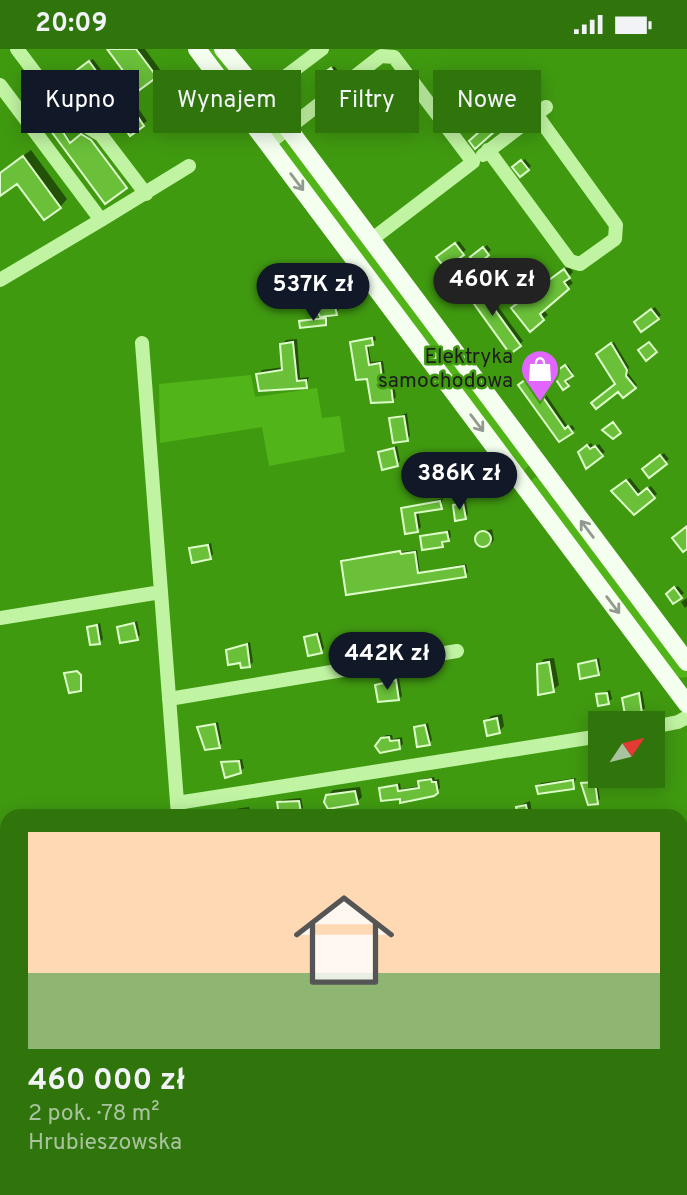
<!DOCTYPE html>
<html lang="pl">
<meta charset="utf-8">
<style>
:root{--surface:#30740c;--page:#387915;--text:#f1f3f6;--muted:#a8c39d;--accent:#111827}
body{margin:0;font-family:Overpass,sans-serif;background:var(--page);color:var(--text);height:100vh;display:flex;flex-direction:column;font-size:26px;white-space:nowrap}
*{box-sizing:border-box;margin:0}
p{font-size:23px;color:var(--muted)}
.icon{flex:none;width:38px;height:38px;fill:none;stroke:currentColor;stroke-width:2;stroke-linecap:round;stroke-linejoin:round}
.map{position:relative;flex:1;overflow:hidden}
.details{position:absolute;left:0px;top:760px;width:688px;height:387px;display:flex;flex-direction:column;background:var(--surface);border-radius:21px 21px 0 0;box-shadow:0 4px 18px #0003}
.details>*{flex:none}
.hud{position:absolute;left:21px;top:21px;width:646px;height:63px;display:flex;gap:14px}
.needle{width:46px;rotate:55deg}
.buttons{position:absolute;left:588px;top:662px;display:grid;gap:14px}
.buttons a{display:grid;place-items:center;width:77px;height:77px;border-radius:0px;background:var(--surface);box-shadow:0 4px 18px #0003;font-size:35px}
.price{position:absolute;translate:-50% -60px;padding:0 16px;border-radius:24px;background:var(--accent);color:#fff;font-size:23px;line-height:46px;filter:drop-shadow(0 2px 4px #0008)}
.price::after{content:'';position:absolute;left:50%;top:42px;width:21px;height:16px;margin-left:-10px;background:inherit;clip-path:polygon(0 0,100% 0,50% 100%)}
.price.current{background:#222;color:#fff}
ul{padding:0;list-style:none}
li{display:grid;align-content:center;gap:14px;height:371px;padding:0 28px}
li span{display:grid;place-items:center;height:217px;border-radius:0px;color:#555}
li>.icon{margin-inline-start:auto}
span .icon{width:126px;height:126px;fill:#fffc;stroke-width:1}
li b{font-size:30px}
.pill{padding:0 24px;border-radius:0px;background:var(--surface);box-shadow:0 4px 18px #0003;font-size:24px;line-height:63px}
.pill.current{background:var(--accent);color:#fff}
.status{display:flex;justify-content:space-between;align-items:center;height:49px;padding:0 35px;background:var(--surface);direction:ltr}
.status svg{height:19px;fill:currentColor}
.map>svg:first-child{display:block}
.green{fill:#51b418}
.shadow{fill:#0007}
.building{fill:#6ac139;stroke:#defecb;stroke-width:2}
.lines{fill:none;stroke-linecap:round;stroke-linejoin:round}
.minor{stroke:#c0f4a2;stroke-width:14}
.major{stroke:#f4fff0;stroke-width:18}
.oneway{stroke:#939991}
.labels{text-anchor:middle;dominant-baseline:central;stroke-width:5;stroke-linejoin:round;paint-order:stroke}
.poi-label{font-size:21px;fill:#1d1d1d;stroke:#409a10;text-anchor:end}
</style>
<div class="status"><b>20:09</b><svg viewBox="0 0 49 12"><path d="M0 12V9h3v3zM5 12V6h3v6zM10 12V3h3v9zM15 12V0h3v12zM26 1h20v11H26zM47 4h2v5h-2z"/></svg></div>
<div class="map">
<svg width="687" height="1146" viewBox="0 0 687 1146">
<rect width="100%" height="100%" fill="#409a10"/>
<path class="green" d="M203,0H214L277,79L270,85Z
M283,92H287L529,416L523,423L278,97Z
M251,326L255,348L317,339L322,369L340,367L345,403L269,417L262,378L160,394L159,335Z
M535,428L544,432L687,623V628L677,629L529,434Z"/>
<path class="shadow" d="M110,0H145L161,22L155,27Z
M93,10L125,53L131,49L147,72L130,84L82,17Z
M334,17L340,24L336,27L327,23Z
M378,23L391,39L401,31L407,39L373,65L382,46L370,30Z
M493,72L497,77L476,97L472,92Z
M58,73L72,94L84,85L92,91L126,137L106,152L50,78Z
M31,101L67,150L60,158L18,132L0,145V124Z
M525,110L531,117L528,120L518,115Z
M459,192L466,201L446,217L442,205Z
M487,196L491,201L477,214L475,205Z
M569,217L573,223L568,228L573,234L543,260L548,266L543,270L518,255Z
M479,231L523,292L519,296L470,238Z
M334,242L339,261L328,266L326,275L301,273L321,268L319,247Z
M655,258L661,266L658,269L639,270Z
M375,287L376,291L368,295L371,313L383,312L386,335L394,334L396,348L393,351L352,293Z
M297,290L300,329L309,328L306,337L258,326L262,321L284,318L281,296L286,291Z
M614,293L629,318L628,324L637,336L635,338L618,341L601,303Z
M552,308L561,321L568,316L573,324L566,329L569,334L564,339L548,317L542,315Z
M533,326L568,378L572,376L575,380L560,391L524,333Z
M407,364L410,387L407,390L391,370Z
M591,394L594,398L599,395L605,403L601,406L583,400Z
M397,397L400,412L397,415L380,404Z
M664,404L669,410L649,427L647,417Z
M430,405L433,417L430,421L418,411Z
M483,415L487,429L484,432L470,421Z
M630,429L642,444L651,437L657,445L634,463L616,439Z
M443,449L441,458L418,462L421,478L417,482L403,460Z
M466,452L468,465L465,469L455,457Z
M492,480L494,491L491,495L480,496L479,492L476,493L478,484Z
M450,481L451,488L442,496L422,488Z
M211,494L213,505L210,509L191,500Z
M417,501L420,523L466,515L468,524L348,544L343,512L345,510Z
M678,537L684,544L674,553L671,542Z
M687,549V557L685,559L681,553Z
M137,572L140,586L137,589L119,579Z
M100,574L103,590L100,593L89,578Z
M320,583L324,599L321,603L306,588Z
M250,593L253,613L250,616L228,601Z
M554,609L559,636L553,641L539,616L544,610Z
M599,609L601,621L598,624L579,616Z
M399,629L402,647L399,650L377,636Z
M610,641L612,650L608,653L598,646Z
M642,642L645,659L641,662L624,650Z
M502,665L504,677L499,683L486,672L491,667Z
M218,673L222,694L219,697L201,691L199,679Z
M428,674L432,691L429,694L416,679Z
M386,686H392L393,690L402,688L403,695L400,698L382,690Z
M242,710L244,719L240,722L223,714Z
M434,728L435,731L439,730L440,739L437,742L401,748L381,740L400,734L401,740L421,737L423,730Z
M576,729L573,738L538,737L541,734Z
M597,730L600,750L597,753L583,735Z
M360,738L362,748L357,753L327,747L333,741Z
M301,749L303,759L300,762L281,766L279,754L282,751Z
M530,752L532,764L520,766L518,757Z
M249,758L251,766H225L228,761Z
M7,895V913L0,914V897Z
M44,1139H67L44,1143Z"/>
<path class="building" d="M107,0H136L157,28L138,42Z
M89,12L120,55L127,51L144,77L130,87L112,61L109,64L77,21Z
M331,19L338,29L329,35L321,26Z
M376,23L389,39L399,31L407,42L373,67L365,57L379,46L367,30Z
M56,72L70,94L81,85L91,91L127,139L105,155L48,78Z
M489,74L495,82L475,100L469,92Z
M23,107L61,159L44,171L17,135L0,147V124Z
M521,111L529,121L520,128L512,118Z
M455,194L464,206L445,219L436,208Z
M483,198L489,206L477,216L470,208Z
M564,220L570,229L564,233L569,240L540,265L544,271L530,283L511,259Z
M475,233L521,297L510,305L464,241Z
M332,244L337,266L320,268L315,255L317,246Z
M651,260L659,270L641,283L634,273Z
M326,269V276L300,279L299,272Z
M372,289L373,296L366,297L369,316L380,314L383,337L391,336L393,353L371,354L367,330L356,331L350,293Z
M293,293L297,332L306,331L307,339L259,342L256,325L282,321L280,295Z
M649,293L657,303L646,312L638,301Z
M611,294L627,321L626,327L636,339L623,349L618,343L596,360L591,354L615,335L596,305Z
M550,309L558,321L565,316L573,327L565,332L569,337L563,341L548,319L542,324L537,317Z
M529,328L565,380L568,377L573,384L559,393L518,336Z
M404,367L408,392L393,394L389,369Z
M613,373L621,384L613,390L602,381Z
M587,396L590,400L595,397L603,407L586,420L578,403Z
M394,399L398,417L382,421L378,403Z
M660,406L667,415L649,429L642,420Z
M426,407L430,422L417,426L416,410Z
M480,417L485,434L472,437L468,420Z
M626,431L638,446L647,439L655,449L634,466L611,442Z
M440,452L442,460L415,464L418,483L405,485L401,459Z
M463,454L466,470L455,472L453,456Z
M687,477V500L683,503L672,489Z
M475 490a8 8 0 1 1 16 0a8 8 0 1 1-16 0Z
M447,483L449,492L442,493L443,498L422,501L420,487Z
M208,496L211,510L192,514L189,499Z
M400,502L401,505L415,503L418,524L464,517L466,528L346,546L341,512Z
M674,538L682,549L673,555L666,545Z
M134,574L138,591L120,594L117,578Z
M97,576L100,595L90,596L87,578Z
M317,585L322,604L308,607L304,588Z
M247,595L250,618L241,619L240,614L228,616L226,601Z
M596,611L599,626L580,630L578,615Z
M549,613L554,643L538,646L537,615Z
M77,622L81,626V642L69,644L64,624Z
M396,631L399,651L378,653L375,636Z
M607,644L609,655L598,657L596,645Z
M639,644L642,664L625,666L622,649Z
M497,669L500,684L487,687L484,672Z
M215,675L220,699L205,701L197,678Z
M425,676L430,696L417,698L414,678Z
M389,688L390,692L399,691L400,700L380,704L375,697L381,689Z
M239,712L241,724L225,729L221,713Z
M431,730L432,733H436L438,744L434,747L400,754V750L381,752L379,739L397,736L398,742L419,739L418,732Z
M573,731L574,740L538,745L536,737Z
M595,733L598,755L588,756L581,734Z
M355,742L358,755L328,760L324,753L326,746Z
M299,752L301,763L279,766L277,753Z
M526,756L528,766H518L516,758Z"/>
<g class="lines">
<path class="minor" d="M17,0L66,65L101,86L146,145
M0,36L101,171L0,231
M261,46L322,0
M268,95L381,7L394,8L473,113L371,191
M488,101L570,212L580,215L615,190L616,176L536,65
M483,106L546,58
M101,171L189,117
M142,294L178,766
M0,569L161,543
M169,650L457,602
M653,678L678,673L687,668
M177,754L600,687
M0,930L7,929
M681,933L687,932
M0,1014L7,1013
M198,1139L199,1146"/>
<path class="major" d="M197,0L687,655
M223,0L281,70L687,613"/>
</g>
<defs><path id="oneway-shaft" d="M-6 0H5M1.5-3L5.5 0L1.5 3" fill="none" stroke-width="1.6" stroke-linecap="round" stroke-linejoin="round" transform="scale(1.75)"/></defs>
<g class="oneway">
<use href="#oneway-shaft" transform="translate(297 133) rotate(53)"/>
<use href="#oneway-shaft" transform="translate(477 374) rotate(53)"/>
<use href="#oneway-shaft" transform="translate(587 480) rotate(-127)"/>
<use href="#oneway-shaft" transform="translate(613 556) rotate(53)"/>
</g>
<defs>
<symbol id="shop-pin" viewBox="-11 -11 22 30"><path d="M0 17L-7.5 6A9.5 9.5 0 1 1 7.5 6Z" fill="#e066ff" stroke="#409a10"/><path d="M-5-2.5h2.3a2.7 3.5 0 0 1 5.4 0H5L5.5 6h-11ZM-1.5-2.5h3a1.5 2.3 0 0 0-3 0Z" fill="#fff"/></symbol>
</defs>
<g fill-rule="evenodd">
<use href="#shop-pin" x="518" y="298" width="44" height="60"/>
</g>
<g class="labels">
<g class="poi-label">
<text x="513" y="308">Elektryka<tspan x="513" dy="24">samochodowa</tspan></text>
</g>
</g>
</svg>
<div class="buttons">
<a><svg class="needle" viewBox="-14 -14 28 28"><path d="M0-13l5 13h-10z" fill="#e53935"/><path d="M0 13l5-13h-10z" fill="#a8c39d"/></svg></a>
</div>
<b class="price current" style="left:492px;top:269px">460K zł</b>
<b class="price" style="left:313px;top:274px">537K zł</b>
<b class="price" style="left:459px;top:463px">386K zł</b>
<b class="price" style="left:387px;top:643px">442K zł</b>
<div class="hud">
<a class="pill current">Kupno</a>
<a class="pill">Wynajem</a>
<a class="pill">Filtry</a>
<a class="pill">Nowe</a>
</div>
<section class="details">
<ul>
<li><span style="background:linear-gradient(#ffd9b3 65%,#8fb573 0)"><svg class="icon" aria-label="home" viewBox="0 0 24 24"><path d="M3 11l9-7 9 7M6 9v11h12V9"/></svg></span><div><b>460 000 zł</b><p>2 pok. · 78 m²</p><p>Hrubieszowska</p></div></li>
</ul>
</section>
</div>
